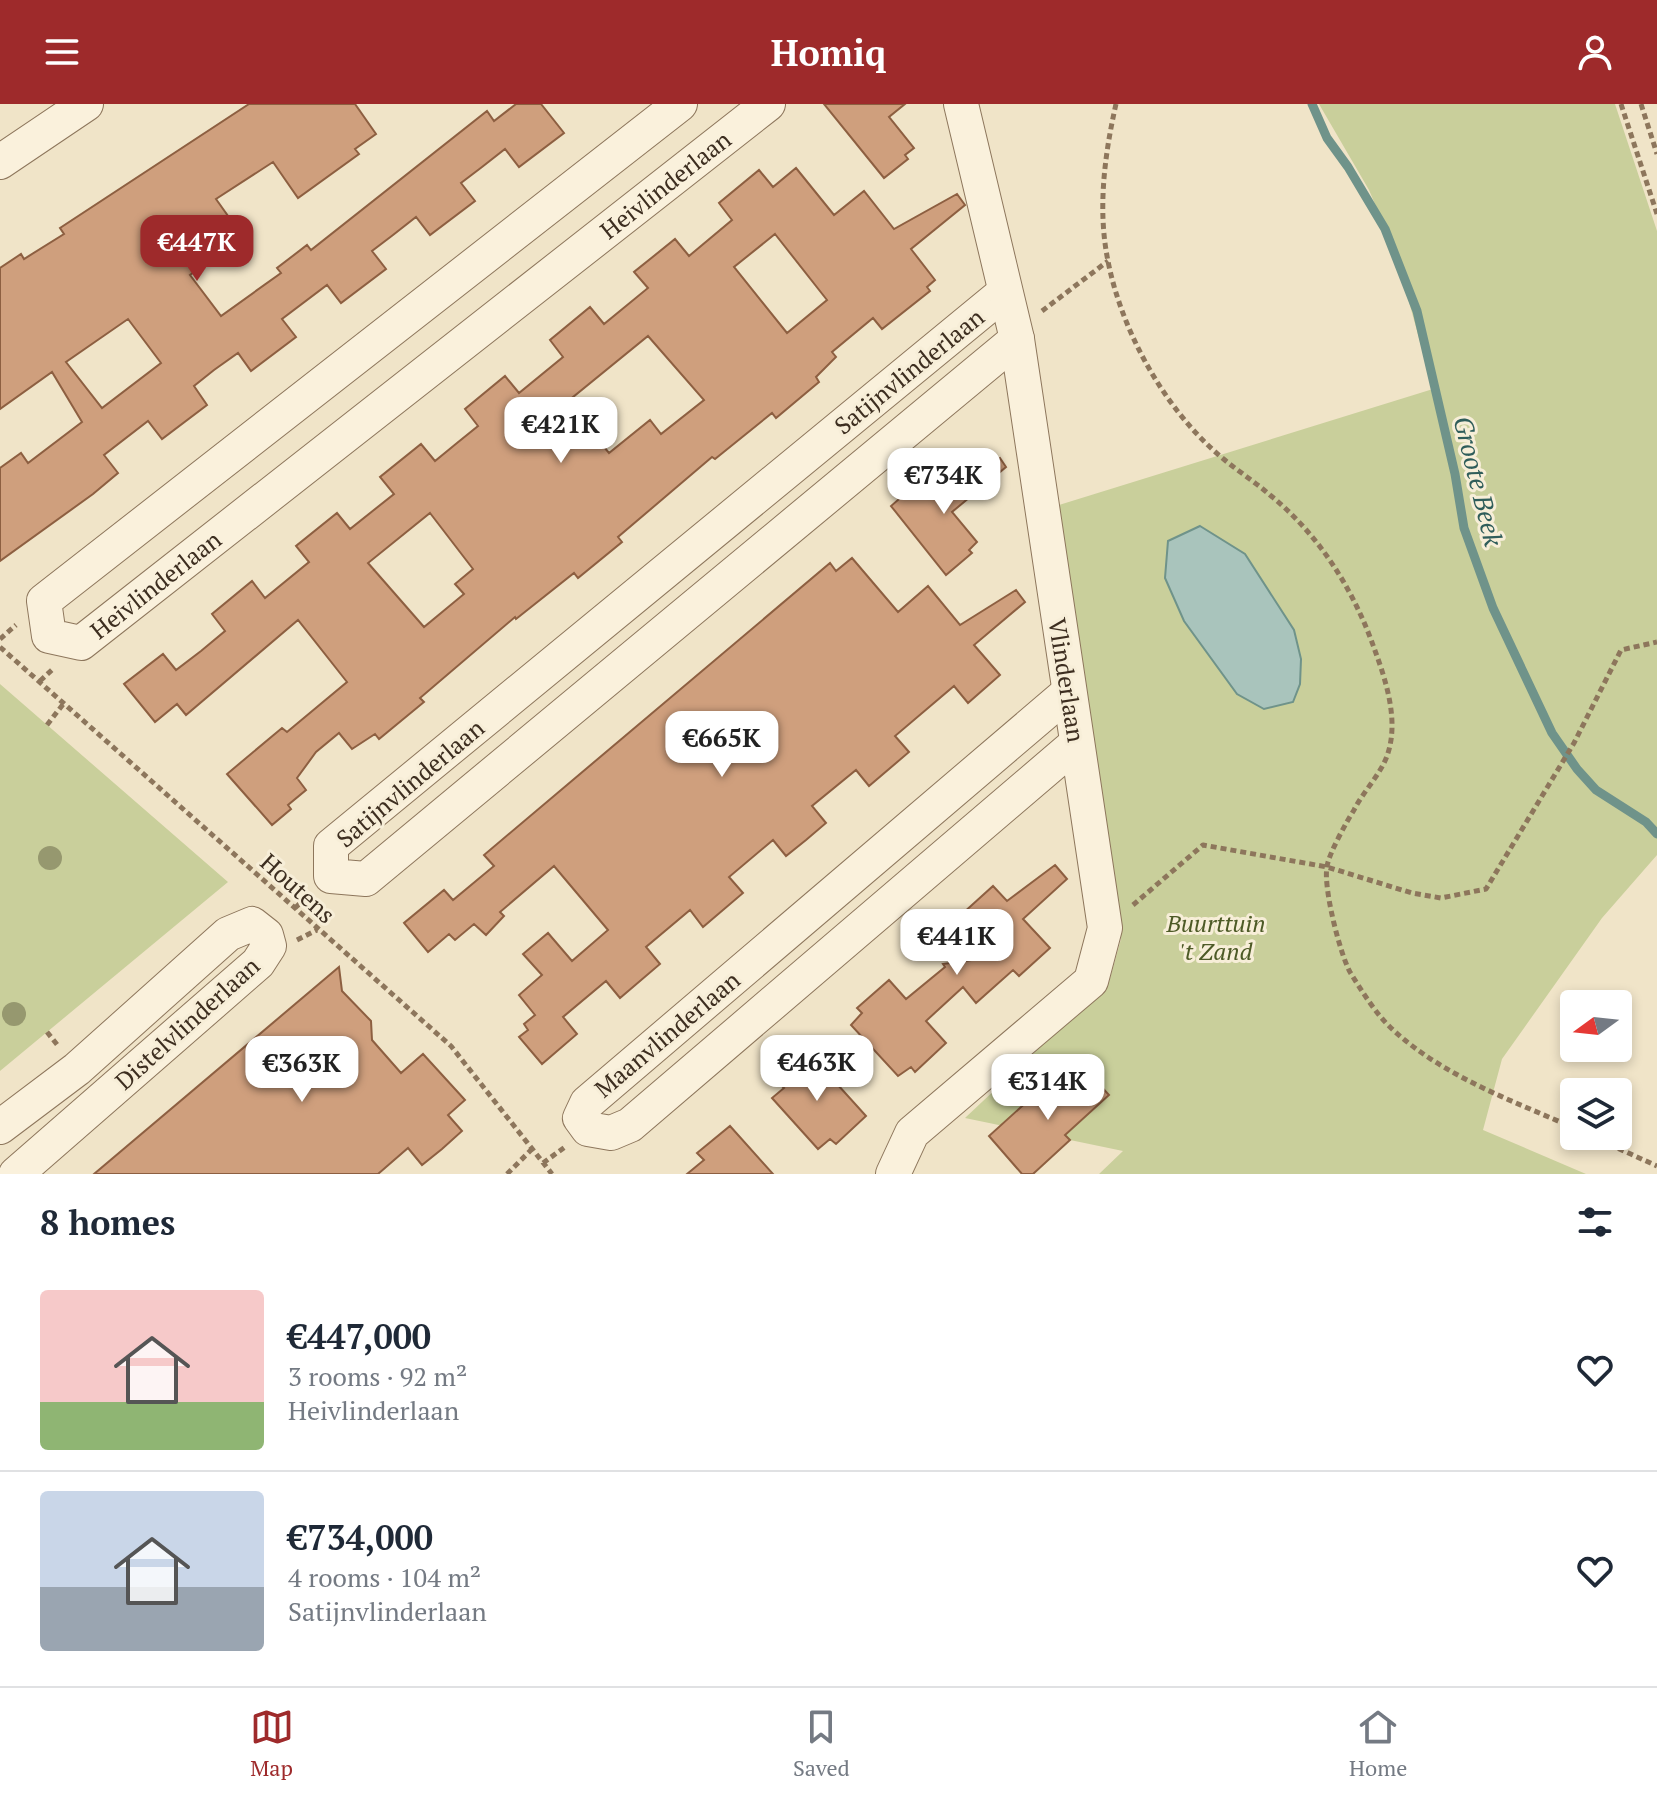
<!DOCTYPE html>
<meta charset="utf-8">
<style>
:root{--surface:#fff;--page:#f6f6f7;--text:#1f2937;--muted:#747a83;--line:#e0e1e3;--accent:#9e2a2b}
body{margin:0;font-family:"PT Serif",serif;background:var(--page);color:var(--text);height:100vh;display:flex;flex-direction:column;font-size:30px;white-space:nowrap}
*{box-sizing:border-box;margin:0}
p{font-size:26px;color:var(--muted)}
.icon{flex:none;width:44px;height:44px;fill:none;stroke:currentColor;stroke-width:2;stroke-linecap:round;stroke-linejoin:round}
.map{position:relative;height:1070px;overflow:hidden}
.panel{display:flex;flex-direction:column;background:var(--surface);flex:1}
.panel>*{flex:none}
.needle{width:52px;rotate:255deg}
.tools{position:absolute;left:1560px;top:886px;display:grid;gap:16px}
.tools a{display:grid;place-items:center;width:72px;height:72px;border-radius:8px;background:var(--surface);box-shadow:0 4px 12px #0003;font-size:40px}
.price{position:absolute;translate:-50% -68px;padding:0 18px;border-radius:16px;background:#fff;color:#222;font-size:26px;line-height:52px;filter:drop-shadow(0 2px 4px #0008)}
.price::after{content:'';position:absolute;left:50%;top:48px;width:24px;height:18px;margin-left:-12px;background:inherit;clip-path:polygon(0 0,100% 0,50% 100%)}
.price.selected{background:var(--accent);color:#fff}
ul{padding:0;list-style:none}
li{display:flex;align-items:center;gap:24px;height:200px;padding:0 40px}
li+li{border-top:2px solid var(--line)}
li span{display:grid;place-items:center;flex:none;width:224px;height:160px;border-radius:8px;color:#555}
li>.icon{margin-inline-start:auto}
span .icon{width:96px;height:96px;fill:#fffc;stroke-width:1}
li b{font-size:34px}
h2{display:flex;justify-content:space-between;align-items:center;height:96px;padding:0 40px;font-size:34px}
header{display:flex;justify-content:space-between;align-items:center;height:104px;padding:0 40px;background:var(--accent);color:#fff;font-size:36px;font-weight:700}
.tab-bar{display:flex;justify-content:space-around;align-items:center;height:112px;border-top:2px solid var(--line);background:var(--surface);font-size:22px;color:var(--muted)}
.tab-bar a{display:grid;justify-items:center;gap:4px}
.tab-bar .selected{color:var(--accent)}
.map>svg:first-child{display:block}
.green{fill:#c9cf9b}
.water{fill:#a9c4bc;stroke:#6f938a;stroke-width:2}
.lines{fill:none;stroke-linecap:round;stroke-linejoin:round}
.stream{stroke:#6f938a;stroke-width:9}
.building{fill:#cf9f7d;stroke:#8d5f41;stroke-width:2;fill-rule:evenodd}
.minor-casing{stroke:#8d765c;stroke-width:36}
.path{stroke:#8d765c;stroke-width:5;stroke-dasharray:6 4;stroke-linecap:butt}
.minor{stroke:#faf1dc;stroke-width:34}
.tree{fill:#96986f}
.labels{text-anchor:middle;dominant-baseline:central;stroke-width:6;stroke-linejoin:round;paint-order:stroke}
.street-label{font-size:24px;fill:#3d2e20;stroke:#f7eed8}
.park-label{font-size:24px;font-style:italic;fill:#4d5a26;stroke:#f7eed8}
.water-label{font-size:26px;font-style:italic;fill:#2f5d5a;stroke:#f7eed8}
</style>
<header><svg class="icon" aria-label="menu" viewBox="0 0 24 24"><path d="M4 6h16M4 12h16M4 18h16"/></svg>Homiq<svg class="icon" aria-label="person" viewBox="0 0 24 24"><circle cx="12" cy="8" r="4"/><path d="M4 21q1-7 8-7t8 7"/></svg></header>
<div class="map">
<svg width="1657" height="1070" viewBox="0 0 1657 1070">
<rect width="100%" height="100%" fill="#f0e4c8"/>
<path class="green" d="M1319,0H1615L1657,127V751L1602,814L1502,955L1483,1026L1586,1070H1099L1123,1047L965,1014L1109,878L1121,835L1059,401L1433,285L1395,147L1369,86Z
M0,580L228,778L0,967Z"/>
<path class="water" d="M1200,422L1245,450L1294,526L1301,555L1300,580L1293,598L1264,605L1237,590L1184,517L1165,474L1168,437Z"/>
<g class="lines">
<path class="stream" d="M1312,0L1327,34L1348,63L1385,125L1417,207L1455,370L1464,424L1493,504L1552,629L1577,665L1596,686L1646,718L1657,730"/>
</g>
<path class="building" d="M249,0H355L376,30L355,45L359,50L298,94L273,58L216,95L243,133L190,171L221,212L281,169L277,164L307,141L311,146L487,7L494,17L516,0H541L564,29L519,63L505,45L482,63L461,79L475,97L430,131L416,113L393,131L372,147L386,165L341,199L327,181L282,215L296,233L251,267L238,249L214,266L194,282L207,301L162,335L148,317L104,351L118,369L93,390L0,457V364L21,349L28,359L82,318L52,268L0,305V164L21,150L24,155L64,130L60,124ZM128,215L161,259L102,304L66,258Z
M824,0H905L889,13L914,44L905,51L908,55L884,74Z
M796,64L834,111L864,87L894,125L957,90L965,101L911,145L935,176L927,183L930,187L882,225L873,214L832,248L836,253L816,273L819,278L776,314L772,309L715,355L712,353L618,433L622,438L578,474L574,469L516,515L515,513L420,594L424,598L379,635L375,630L352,645L339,629L316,648L297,674L306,686L288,701L291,705L272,721L227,670L282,624L287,628L347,578L298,516L186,611L177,600L155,618L124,580L163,550L176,566L201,547L225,527L212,510L252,477L265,494L309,458L296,442L337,409L350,425L394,390L380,373L421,340L435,357L457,339L478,322L465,305L505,272L519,289L563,253L550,236L590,203L604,220L648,184L634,168L675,135L689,152L732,116L719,99L759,66L773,83ZM775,130L827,196L787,229L734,163ZM648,232L704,296L661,330L650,316L609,349L567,298ZM430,409L473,465L455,480L464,490L424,523L368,459Z
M1000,354L1006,363L952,408L977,438L969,446L972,449L946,471L891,402L923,374L934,388Z
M852,454L898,508L928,482L960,521L1016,486L1025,498L974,541L1000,571L968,599L954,582L895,632L909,648L869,682L856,666L812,702L826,719L806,736L786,752L773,736L729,773L743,789L703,823L690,806L646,843L660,860L620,894L606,877L563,913L577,930L542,960L519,933L528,926L524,920L535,911L519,891L542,871L523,850L548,829L572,857L608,826L554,762L500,808L504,812L486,831L474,820L455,836L449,830L428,848L404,819L444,786L453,796L494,762L484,751L830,459L836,467Z
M1055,761L1067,775L1023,815L1050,844L1019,872L1013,866L976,899L963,883L926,917L946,939L915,968L911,963L898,972L851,921L862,909L857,904L889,876L906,895L945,863L943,860L1000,852L962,810L993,782L1007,797Z
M339,863L342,887L371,917L372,936L401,969L423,950L465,996L448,1011L462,1027L442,1045L422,1061L408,1044L378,1070H94Z
M809,949L866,1012L836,1040L830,1035L818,1045L772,994L784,984L777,977Z
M1081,961L1109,991L1065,1031L1070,1036L1033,1070H1022L989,1032L1031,994L1038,1001Z
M730,1022L773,1070H687L704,1056L697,1049Z"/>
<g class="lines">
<defs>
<g id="minor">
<path id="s1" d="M680,0L44,497L49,532L81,539L768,0"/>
<path d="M0,58L86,0"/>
<path d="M1005,188L331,742V772L366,775L1017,235"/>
<path d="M1069,588L587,999L580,1014L588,1025L611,1029L630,1021L1077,639"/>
<path d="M0,1023L77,965L228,830L252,820L266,831L269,842L258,859L16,1070"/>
<path d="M893,1070L912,1029L1091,877L1105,824L1017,235L961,0"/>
</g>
</defs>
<use href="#minor" class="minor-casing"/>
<path class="path" d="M1116,0C1106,44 1099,93 1105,139C1115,216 1161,302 1220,352C1236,366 1254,377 1270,391C1318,430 1352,483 1373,541C1385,574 1400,616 1387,652C1380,671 1363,688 1354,706C1347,717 1328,751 1327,763C1323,783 1340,850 1350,868C1361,886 1376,910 1391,924C1442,972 1511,996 1574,1024
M1621,0L1657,110
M1641,0L1657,50
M1042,207L1108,157
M0,535L16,521
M0,543L451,942L552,1070
M40,577L54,564
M47,621L64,599
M1133,801L1203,741L1327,763L1412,789L1441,794L1486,785L1574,639L1621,546L1657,538
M295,804L309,791
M297,836L317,826
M47,928L59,943
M1591,1032L1657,1062
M543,1059L565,1043
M507,1070L532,1045"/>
<use href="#minor" class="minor"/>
</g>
<g class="tree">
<circle cx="50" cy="754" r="12"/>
<circle cx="14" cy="910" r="12"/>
</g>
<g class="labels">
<g class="street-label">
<text stroke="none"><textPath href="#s1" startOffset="1618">Heivlinderlaan</textPath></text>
<text transform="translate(909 267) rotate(-39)">Satijnvlinderlaan</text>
<text stroke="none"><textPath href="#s1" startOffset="970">Heivlinderlaan</textPath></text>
<text transform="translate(1067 576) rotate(81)">Vlinderlaan</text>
<text transform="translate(410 679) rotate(-40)">Satijnvlinderlaan</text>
<text transform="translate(298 784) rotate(42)">Houtens</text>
<text transform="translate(187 919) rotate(-42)">Distelvlinderlaan</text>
<text transform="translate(667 930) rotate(-40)">Maanvlinderlaan</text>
</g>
<g class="park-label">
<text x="1216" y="819">Buurttuin<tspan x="1216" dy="28">'t Zand</tspan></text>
</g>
<g class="water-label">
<text transform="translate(1479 377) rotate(76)">Groote Beek</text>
</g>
</g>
</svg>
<div class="tools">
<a><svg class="needle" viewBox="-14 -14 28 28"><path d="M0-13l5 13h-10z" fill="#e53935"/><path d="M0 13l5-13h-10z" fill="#747a83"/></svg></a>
<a><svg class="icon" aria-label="layers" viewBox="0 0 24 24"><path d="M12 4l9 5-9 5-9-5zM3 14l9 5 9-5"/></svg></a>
</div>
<b class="price selected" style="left:197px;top:179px">€447K</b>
<b class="price" style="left:561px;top:361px">€421K</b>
<b class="price" style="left:944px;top:412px">€734K</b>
<b class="price" style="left:722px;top:675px">€665K</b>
<b class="price" style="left:957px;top:873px">€441K</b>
<b class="price" style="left:817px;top:999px">€463K</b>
<b class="price" style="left:302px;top:1000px">€363K</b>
<b class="price" style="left:1048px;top:1018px">€314K</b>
</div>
<section class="panel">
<h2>8 homes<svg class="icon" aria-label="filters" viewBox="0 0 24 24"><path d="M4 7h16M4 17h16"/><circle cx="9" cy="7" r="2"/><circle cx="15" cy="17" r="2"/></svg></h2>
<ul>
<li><span style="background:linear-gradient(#f6c9c9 70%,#8fb573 0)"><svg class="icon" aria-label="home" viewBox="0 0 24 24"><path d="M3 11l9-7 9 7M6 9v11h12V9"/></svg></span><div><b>€447,000</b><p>3 rooms · 92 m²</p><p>Heivlinderlaan</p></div><svg class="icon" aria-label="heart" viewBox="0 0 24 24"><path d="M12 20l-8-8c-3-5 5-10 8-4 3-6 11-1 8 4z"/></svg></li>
<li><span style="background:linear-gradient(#c9d6e8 60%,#9aa5b1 0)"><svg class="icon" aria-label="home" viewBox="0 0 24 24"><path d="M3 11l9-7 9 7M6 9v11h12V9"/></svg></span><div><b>€734,000</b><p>4 rooms · 104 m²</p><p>Satijnvlinderlaan</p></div><svg class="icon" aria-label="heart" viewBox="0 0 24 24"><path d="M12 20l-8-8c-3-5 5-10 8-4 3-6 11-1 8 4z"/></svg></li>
</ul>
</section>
<nav class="tab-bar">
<a class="selected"><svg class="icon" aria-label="map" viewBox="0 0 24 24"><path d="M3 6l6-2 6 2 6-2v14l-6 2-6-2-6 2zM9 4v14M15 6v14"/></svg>Map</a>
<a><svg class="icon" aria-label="saved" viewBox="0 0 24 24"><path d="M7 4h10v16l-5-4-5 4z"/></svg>Saved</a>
<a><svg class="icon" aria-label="home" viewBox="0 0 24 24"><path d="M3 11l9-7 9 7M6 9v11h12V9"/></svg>Home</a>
</nav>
